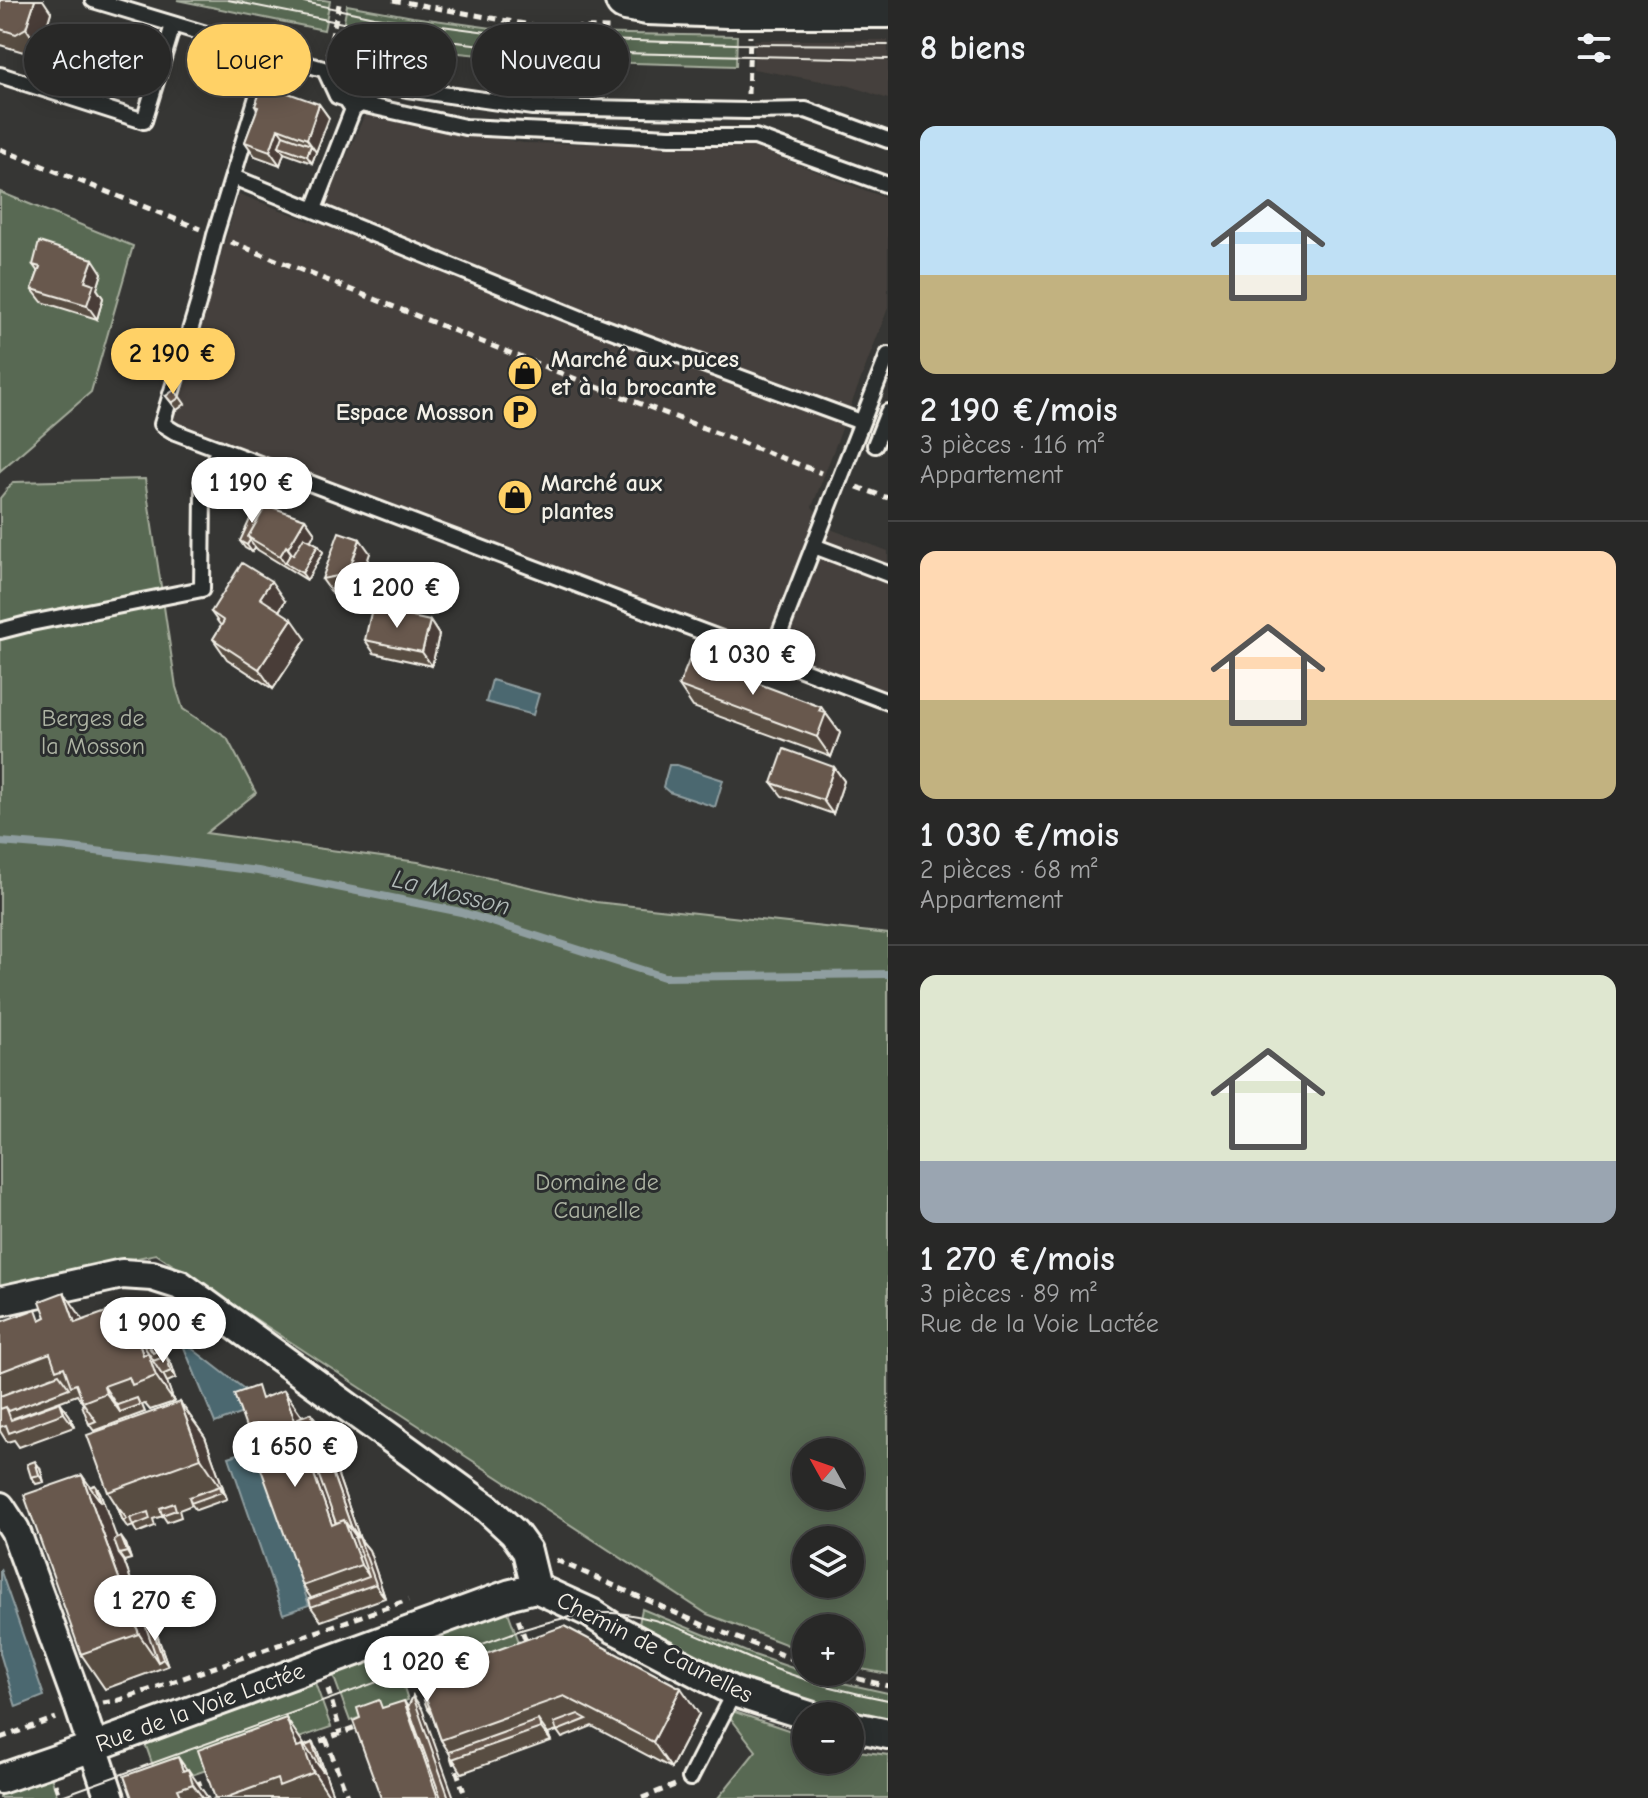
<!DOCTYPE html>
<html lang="fr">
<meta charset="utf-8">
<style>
:root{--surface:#282827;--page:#30302f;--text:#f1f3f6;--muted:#a5a6a7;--line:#444;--accent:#ffd166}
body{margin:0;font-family:"Comic Neue",sans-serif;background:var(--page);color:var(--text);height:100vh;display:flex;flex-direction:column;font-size:30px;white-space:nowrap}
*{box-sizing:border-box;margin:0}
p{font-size:26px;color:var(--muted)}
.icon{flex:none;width:44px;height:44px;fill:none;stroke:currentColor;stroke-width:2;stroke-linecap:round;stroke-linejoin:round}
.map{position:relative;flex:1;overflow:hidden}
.panel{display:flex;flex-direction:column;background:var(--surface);width:760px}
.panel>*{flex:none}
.top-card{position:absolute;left:24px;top:24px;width:744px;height:72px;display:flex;gap:16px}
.needle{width:52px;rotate:310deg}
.buttons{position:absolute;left:792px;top:1438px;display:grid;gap:16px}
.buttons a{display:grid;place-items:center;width:72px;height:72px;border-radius:50%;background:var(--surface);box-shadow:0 4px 20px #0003,0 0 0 2px var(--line);font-size:40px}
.price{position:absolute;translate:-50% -68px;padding:0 18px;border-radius:28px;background:#fff;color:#222;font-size:26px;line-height:52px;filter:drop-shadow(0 2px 4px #0008)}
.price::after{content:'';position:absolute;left:50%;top:48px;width:24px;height:18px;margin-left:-12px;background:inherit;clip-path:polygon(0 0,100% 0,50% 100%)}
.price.current{background:var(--accent);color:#111}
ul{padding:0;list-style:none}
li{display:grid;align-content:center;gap:16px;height:424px;padding:0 32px}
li+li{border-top:2px solid var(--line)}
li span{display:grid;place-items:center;height:248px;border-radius:16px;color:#555}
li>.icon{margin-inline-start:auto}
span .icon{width:144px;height:144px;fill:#fffc;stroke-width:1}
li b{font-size:34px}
h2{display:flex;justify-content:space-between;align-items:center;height:96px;padding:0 32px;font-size:34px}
.tag{padding:0 28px;border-radius:36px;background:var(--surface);box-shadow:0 4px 20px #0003,0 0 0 2px var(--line);font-size:28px;line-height:72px}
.tag.current{background:var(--accent);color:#111}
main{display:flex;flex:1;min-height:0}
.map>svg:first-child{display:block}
.built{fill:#45403c}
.green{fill:#596952;stroke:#a6ad9d;stroke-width:2;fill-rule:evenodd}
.water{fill:#4c6770;stroke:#8f9ea0;stroke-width:2}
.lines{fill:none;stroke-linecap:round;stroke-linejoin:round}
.stream{stroke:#8f9ea0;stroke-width:8}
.lane-casing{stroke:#f4f1e8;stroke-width:20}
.street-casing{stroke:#f4f1e8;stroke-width:34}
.secondary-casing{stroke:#f4f1e8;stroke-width:46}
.path{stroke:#f4f1e8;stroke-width:5;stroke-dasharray:8 6;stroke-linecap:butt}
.lane{stroke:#2a2d2e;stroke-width:14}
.street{stroke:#2a2d2e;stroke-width:28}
.secondary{stroke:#2a2d2e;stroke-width:40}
.tram{stroke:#f4f1e8;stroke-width:2}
.wall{fill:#594d43;stroke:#f4f1e8;stroke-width:2}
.shaded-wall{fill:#483e37;stroke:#f4f1e8;stroke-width:2}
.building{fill:#67594e;stroke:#f4f1e8;stroke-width:2}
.labels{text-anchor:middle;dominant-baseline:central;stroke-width:6;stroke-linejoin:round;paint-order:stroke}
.poi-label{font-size:24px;font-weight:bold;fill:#f4f1e8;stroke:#2a2d2e;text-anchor:start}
.park-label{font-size:24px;fill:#aeb4a4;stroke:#2a2d2e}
.street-label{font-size:24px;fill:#f4f1e8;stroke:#2a2d2e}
.water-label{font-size:26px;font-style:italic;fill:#b1bab8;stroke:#2a2d2e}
</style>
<main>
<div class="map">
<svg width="888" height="1798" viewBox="0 0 888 1798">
<rect width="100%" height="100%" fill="#363634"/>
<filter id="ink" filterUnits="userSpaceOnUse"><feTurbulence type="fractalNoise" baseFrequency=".0125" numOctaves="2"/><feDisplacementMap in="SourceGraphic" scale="16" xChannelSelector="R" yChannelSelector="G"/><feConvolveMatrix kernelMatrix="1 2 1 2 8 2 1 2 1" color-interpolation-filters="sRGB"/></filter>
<g filter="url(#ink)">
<path class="built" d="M754,40H888V99L850,86L753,69Z
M365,114L523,143L750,146L888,199V308L812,507L833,530L888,551V708L167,439L239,194L317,224Z"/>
<path class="green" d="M177,0H324L330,1L324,30Z
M347,5L413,17L521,32L737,36L736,66L531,60L438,51L342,32Z
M0,192L133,246L91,392L0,471Z
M145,479L176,687L183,709L227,738L256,793L206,833L418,862L596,902L888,934V1674L850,1667V1628H806V1652L707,1614L156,1254L0,1287V498L13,482ZM806,1452H850V1496H806ZM806,1540H850V1584H806Z
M507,1609L523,1653L446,1686L439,1668L402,1681L408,1700L350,1721L332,1672Z
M642,1609L754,1655L825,1679L888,1693V1718C825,1708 761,1689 704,1660C682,1649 661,1635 639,1624Z
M314,1680L331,1727L160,1786L144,1740Z
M732,1711L806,1736V1760H850V1750L888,1755V1798H718L756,1751L729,1716Z
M50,1774L58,1798H0V1791Z"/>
<path class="water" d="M492,680L539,694L533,715L486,702Z
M669,765H677L723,780L715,807L669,792L663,787Z
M181,1340L265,1405L215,1423Z
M256,1448L309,1605L283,1614L229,1457Z
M0,1569L44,1696L16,1707L0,1653Z"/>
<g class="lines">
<path class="stream" d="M0,842L63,847L258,871L461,912L664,977L888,974"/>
<defs>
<path id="lane" d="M93,0L343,75L407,89L533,107L747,111L806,110L888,140
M270,54L215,235L198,304L162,424L175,432L888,702
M325,70L337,96L346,99L353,109
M0,75L144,121L173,25
M233,177L584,320L861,422
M314,209L353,109L361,104L465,127L670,137H755L888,185
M875,445L888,412
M814,546L888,574
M0,631L31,623L202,589L203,491L219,448
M770,658L888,355
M690,1778L734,1692"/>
<path id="street" d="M0,1301L122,1274L152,1276L180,1285L487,1508L514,1533L527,1551L536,1588
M0,1507L15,1530L80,1708L110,1798
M536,1588L591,1613L615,1629L734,1692L810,1716
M850,1726L888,1734
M0,1779L93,1747L511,1594L536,1588"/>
<path id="secondary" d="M626,0L648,4L728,7H888"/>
</defs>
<use href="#lane" class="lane-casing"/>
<use href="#street" class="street-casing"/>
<use href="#secondary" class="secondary-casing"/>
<path class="path" d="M393,0L541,27L610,28
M328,53L340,0
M748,94L750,36
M0,149L200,229
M231,242L563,374L821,473
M857,487L888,498
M556,1560L703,1625L806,1664
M518,1619L527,1644
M830,1672L888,1686
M328,1689L341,1734
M103,1703L120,1700L408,1600
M0,1738L56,1718
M326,1739L348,1798
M307,1746L361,1726
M452,1757L466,1798
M55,1784L60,1798
M194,1785L214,1778
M642,1798L675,1785"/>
<use href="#lane" class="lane"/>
<use href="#street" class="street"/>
<use href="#secondary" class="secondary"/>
<path class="tram" d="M228,0L413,37L533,51L888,59
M295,0L374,17L533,38L736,44L888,45
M56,1798L521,1630C551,1621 580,1612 612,1613C670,1615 727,1652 781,1671C816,1684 851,1693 888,1700"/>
</g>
<path class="wall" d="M0,0L51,12L40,49L30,54L0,45Z
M156,44L147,69L121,60L116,53Z
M319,104L329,118L312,163L284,153L280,165L255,156L245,142L257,110L255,106Z
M33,265L102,273L97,289L103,298L97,319L42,302L32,289L38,272Z
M166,396L180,397L185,404L177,410Z
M264,509L305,519L315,533L310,540L318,545L323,552L307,580L258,550L255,547L252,552L245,548L240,541Z
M370,553L358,588L332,593L322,579Z
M285,601L279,611L306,639L273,689L227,659L213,639L221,626L211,612Z
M430,621L439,635L432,666L374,653L365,640Z
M679,686L821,707L840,733L831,757L693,707Z
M834,767L844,781L833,814L782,796L772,783Z
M82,1318L83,1321L142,1322L156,1326L166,1357L171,1363L176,1378L167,1382L174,1402L150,1410L145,1404L142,1405L145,1412L94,1431L89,1424L84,1405L77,1395L14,1418L15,1419L60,1402L70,1416L74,1427L19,1447L14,1440L7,1442L0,1431V1322Z
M265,1397L302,1416L311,1413L321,1427L360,1539L369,1550L385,1598L321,1621L311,1607V1598L303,1586Z
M180,1402L205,1437L227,1499L196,1510L192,1505L179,1510L181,1517L167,1522L163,1516L153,1519L155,1526L137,1533L133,1526L128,1528L123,1521L117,1506L108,1492Z
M40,1468L44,1482L36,1484L31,1477Z
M95,1485L100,1492L116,1539L126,1544L131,1559L124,1561L138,1600L148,1605L153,1619L146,1622L148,1627L151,1625L156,1632L168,1666L105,1689L81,1654L90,1487Z
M564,1626L699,1714L671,1768L592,1726L562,1738L557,1731L548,1734L551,1741L462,1773L441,1740L432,1715L427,1708Z
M312,1743L317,1750L334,1798H215L305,1746Z
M187,1770L208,1798H132Z"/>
<path class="shaded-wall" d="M35,0H43L51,12L40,49L26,28Z
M151,37L156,44L147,69L142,62Z
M319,104L329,118L316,152L307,139Z
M278,128L288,142L279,146L284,153L280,165L270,151Z
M311,145L316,152L312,163L307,156Z
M93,259L102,273L97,289L103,298L97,319L87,305L85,281Z
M305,519L315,533L298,562L288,548Z
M360,539L370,553L358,588L348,574Z
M250,540L255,547L252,552L247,545Z
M318,545L323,552L307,580L302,573Z
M286,546L296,560L285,563L280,556Z
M271,581L285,601L274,619L260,598Z
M292,619L306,639L273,689L259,669Z
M430,621L439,635L432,666L422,652Z
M821,707L840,733L831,757L817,737L819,711Z
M834,767L844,781L833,814L823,800Z
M64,1292L82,1318L90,1341L75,1323Z
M129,1304L147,1329L153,1353L140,1334Z
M151,1319L156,1326L167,1357L162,1349Z
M136,1335L163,1374L167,1382L174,1402L156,1376L143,1355Z
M166,1356L171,1363L176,1378L171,1371Z
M104,1386L121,1412H120L106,1393Z
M284,1390L302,1416L338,1531L332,1525Z
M60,1402L70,1416L74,1427L64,1413Z
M180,1402L205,1437L227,1499L220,1486L201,1458Z
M311,1413L321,1427L360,1539L369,1550L385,1598L361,1565L344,1520L362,1545L359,1538L351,1526Z
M35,1461L40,1468L44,1482L39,1475Z
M82,1475L101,1502L95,1485L100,1492L122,1553L119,1554L124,1561L143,1614L141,1615L146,1622L160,1661L158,1662L139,1634Z
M121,1537L126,1544L131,1559L127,1552Z
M143,1598L148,1605L153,1619L148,1612Z
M151,1625L156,1632L168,1666L163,1659Z
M681,1688L699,1714L671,1768L653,1742Z
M413,1696L422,1709L454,1798H438L404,1701L413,1714Z
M286,1718L310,1753L312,1743L317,1750L334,1798H331L297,1747Z
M538,1720L548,1734L551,1741L541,1728Z
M178,1757L190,1774L188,1769L208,1798H203L183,1771Z"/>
<path class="building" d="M0,0H35L26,28L16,34L0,29Z
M125,28L151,37L142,62L116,53Z
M263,84L319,104L307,139L278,128L270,151L245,142L258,107L255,106Z
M283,135L311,145L307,156L279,146Z
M39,242L93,259L85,281L94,284L87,305L32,289L40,267L33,265Z
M174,390L180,397L172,403L166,396Z
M266,505L305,519L288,548L286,546L280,556L248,537Z
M256,506L264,509L248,537L250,540L247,545L240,541Z
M339,532L360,539L348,574L322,579Z
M304,537L318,545L302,573L285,563L291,553L293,555Z
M242,563L271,581L260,598L292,619L259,669L213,639L224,621L211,612Z
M372,608L430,621L422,652L365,640Z
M690,658L821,707L819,711L826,713L817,737L679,686Z
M784,749L834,767L823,800L772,783Z
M64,1292L75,1323L129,1304L140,1334L136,1335L143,1355L148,1353L156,1376L132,1385L129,1377L104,1386L106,1393L83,1402L76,1384L71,1386L64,1367L56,1370L50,1353L0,1372V1322L36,1309L40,1320L46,1317L40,1301Z
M151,1319L162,1349L153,1353L142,1322Z
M166,1356L171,1371L162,1375L153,1361Z
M59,1374L69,1388L9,1411L6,1407L0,1409V1396Z
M257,1386L261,1399L284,1390L332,1525L344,1520L361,1565L303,1586L234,1394Z
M137,1398L140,1405L120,1412L117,1405Z
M60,1402L64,1413L9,1433L6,1425L0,1427V1409L6,1407L11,1420Z
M180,1402L201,1458L108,1492L87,1435Z
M84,1404L96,1421L89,1424L82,1405Z
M311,1413L351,1526L349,1527L344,1520L336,1523L298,1418Z
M35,1461L39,1475L31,1477L27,1464Z
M82,1475L139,1634L81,1654L24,1495Z
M95,1485L101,1502L90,1487Z
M220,1486L222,1492L191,1503L189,1497Z
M174,1503L176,1510L162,1515L160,1508Z
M117,1506L127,1519L123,1521Z
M148,1512L150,1519L133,1526L130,1518Z
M121,1537L127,1552L119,1554L114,1540Z
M359,1537L376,1584L311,1607L309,1599L369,1577L355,1538Z
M143,1598L148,1612L141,1615L136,1600Z
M151,1625L163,1659L158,1662L146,1627Z
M564,1626L681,1688L653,1742L564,1696L441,1740L419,1678Z
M413,1696L449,1798H441L408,1707Z
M426,1699L430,1708H427L424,1700Z
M379,1700L382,1708L404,1701L438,1798H381L353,1721L360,1718L357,1708Z
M578,1714L587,1719L557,1731L554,1723Z
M286,1718L297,1747L303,1745L313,1773L279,1786L277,1779L225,1798H215L198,1750Z
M538,1720L541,1728L452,1759L449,1752Z
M312,1743L323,1772L305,1746Z
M178,1757L183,1771L188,1769L193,1784L178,1789L182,1798H132L124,1776Z"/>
</g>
<defs>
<symbol id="shop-disc" viewBox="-11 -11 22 22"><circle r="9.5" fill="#ffd166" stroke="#2a2d2e"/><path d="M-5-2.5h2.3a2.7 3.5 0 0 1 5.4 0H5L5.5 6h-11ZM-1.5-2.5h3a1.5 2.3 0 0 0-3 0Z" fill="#111"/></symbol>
<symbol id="parking-disc" viewBox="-11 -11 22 22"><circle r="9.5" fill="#ffd166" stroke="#2a2d2e"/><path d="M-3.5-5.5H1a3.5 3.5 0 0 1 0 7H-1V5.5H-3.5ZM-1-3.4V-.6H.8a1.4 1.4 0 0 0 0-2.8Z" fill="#111"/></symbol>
</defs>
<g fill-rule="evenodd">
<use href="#shop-disc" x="505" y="353" width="40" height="40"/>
<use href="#parking-disc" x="500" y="392" width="40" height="40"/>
<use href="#shop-disc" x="495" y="477" width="40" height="40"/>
</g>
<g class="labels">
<g class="poi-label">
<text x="551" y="359">Marché aux puces<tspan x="551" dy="28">et à la brocante</tspan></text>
<text x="494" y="412" text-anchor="end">Espace Mosson</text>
<text x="541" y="483">Marché aux<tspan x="541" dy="28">plantes</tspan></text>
</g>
<g class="park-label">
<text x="93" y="718">Berges de<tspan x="93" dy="28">la Mosson</tspan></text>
<text x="597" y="1182">Domaine de<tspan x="597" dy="28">Caunelle</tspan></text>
</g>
<g class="street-label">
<text transform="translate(655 1647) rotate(27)">Chemin de Caunelles</text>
<text transform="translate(200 1707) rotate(-20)">Rue de la Voie Lactée</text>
</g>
<g class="water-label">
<text transform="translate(451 893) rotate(14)">La Mosson</text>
</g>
</g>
</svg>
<div class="buttons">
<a><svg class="needle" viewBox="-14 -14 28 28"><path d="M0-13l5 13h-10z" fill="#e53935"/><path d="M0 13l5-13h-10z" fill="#a5a6a7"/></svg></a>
<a><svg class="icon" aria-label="layers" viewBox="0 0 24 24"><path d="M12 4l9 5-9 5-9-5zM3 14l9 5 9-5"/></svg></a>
<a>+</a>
<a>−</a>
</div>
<b class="price current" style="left:173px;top:396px">2 190 €</b>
<b class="price" style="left:252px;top:525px">1 190 €</b>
<b class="price" style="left:397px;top:630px">1 200 €</b>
<b class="price" style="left:753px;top:697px">1 030 €</b>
<b class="price" style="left:163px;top:1365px">1 900 €</b>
<b class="price" style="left:295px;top:1489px">1 650 €</b>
<b class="price" style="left:155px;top:1643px">1 270 €</b>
<b class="price" style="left:427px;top:1704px">1 020 €</b>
<div class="top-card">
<a class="tag">Acheter</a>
<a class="tag current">Louer</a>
<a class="tag">Filtres</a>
<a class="tag">Nouveau</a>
</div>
</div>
<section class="panel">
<h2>8 biens<svg class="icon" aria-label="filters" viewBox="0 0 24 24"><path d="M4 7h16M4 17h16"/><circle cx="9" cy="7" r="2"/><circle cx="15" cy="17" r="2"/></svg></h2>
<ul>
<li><span style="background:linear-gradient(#bfe0f5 60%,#c2b280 0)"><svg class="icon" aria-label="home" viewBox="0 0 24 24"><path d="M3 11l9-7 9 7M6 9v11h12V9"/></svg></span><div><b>2 190 €/mois</b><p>3 pièces · 116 m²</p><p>Appartement</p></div></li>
<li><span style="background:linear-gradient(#ffd9b3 60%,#c2b280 0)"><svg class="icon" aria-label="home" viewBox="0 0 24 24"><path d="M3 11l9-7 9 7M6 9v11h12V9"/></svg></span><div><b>1 030 €/mois</b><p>2 pièces · 68 m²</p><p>Appartement</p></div></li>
<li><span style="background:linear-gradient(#dfe7d0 75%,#9aa5b1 0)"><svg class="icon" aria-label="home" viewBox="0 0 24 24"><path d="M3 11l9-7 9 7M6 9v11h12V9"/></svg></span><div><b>1 270 €/mois</b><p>3 pièces · 89 m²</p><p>Rue de la Voie Lactée</p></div></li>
</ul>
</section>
</main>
